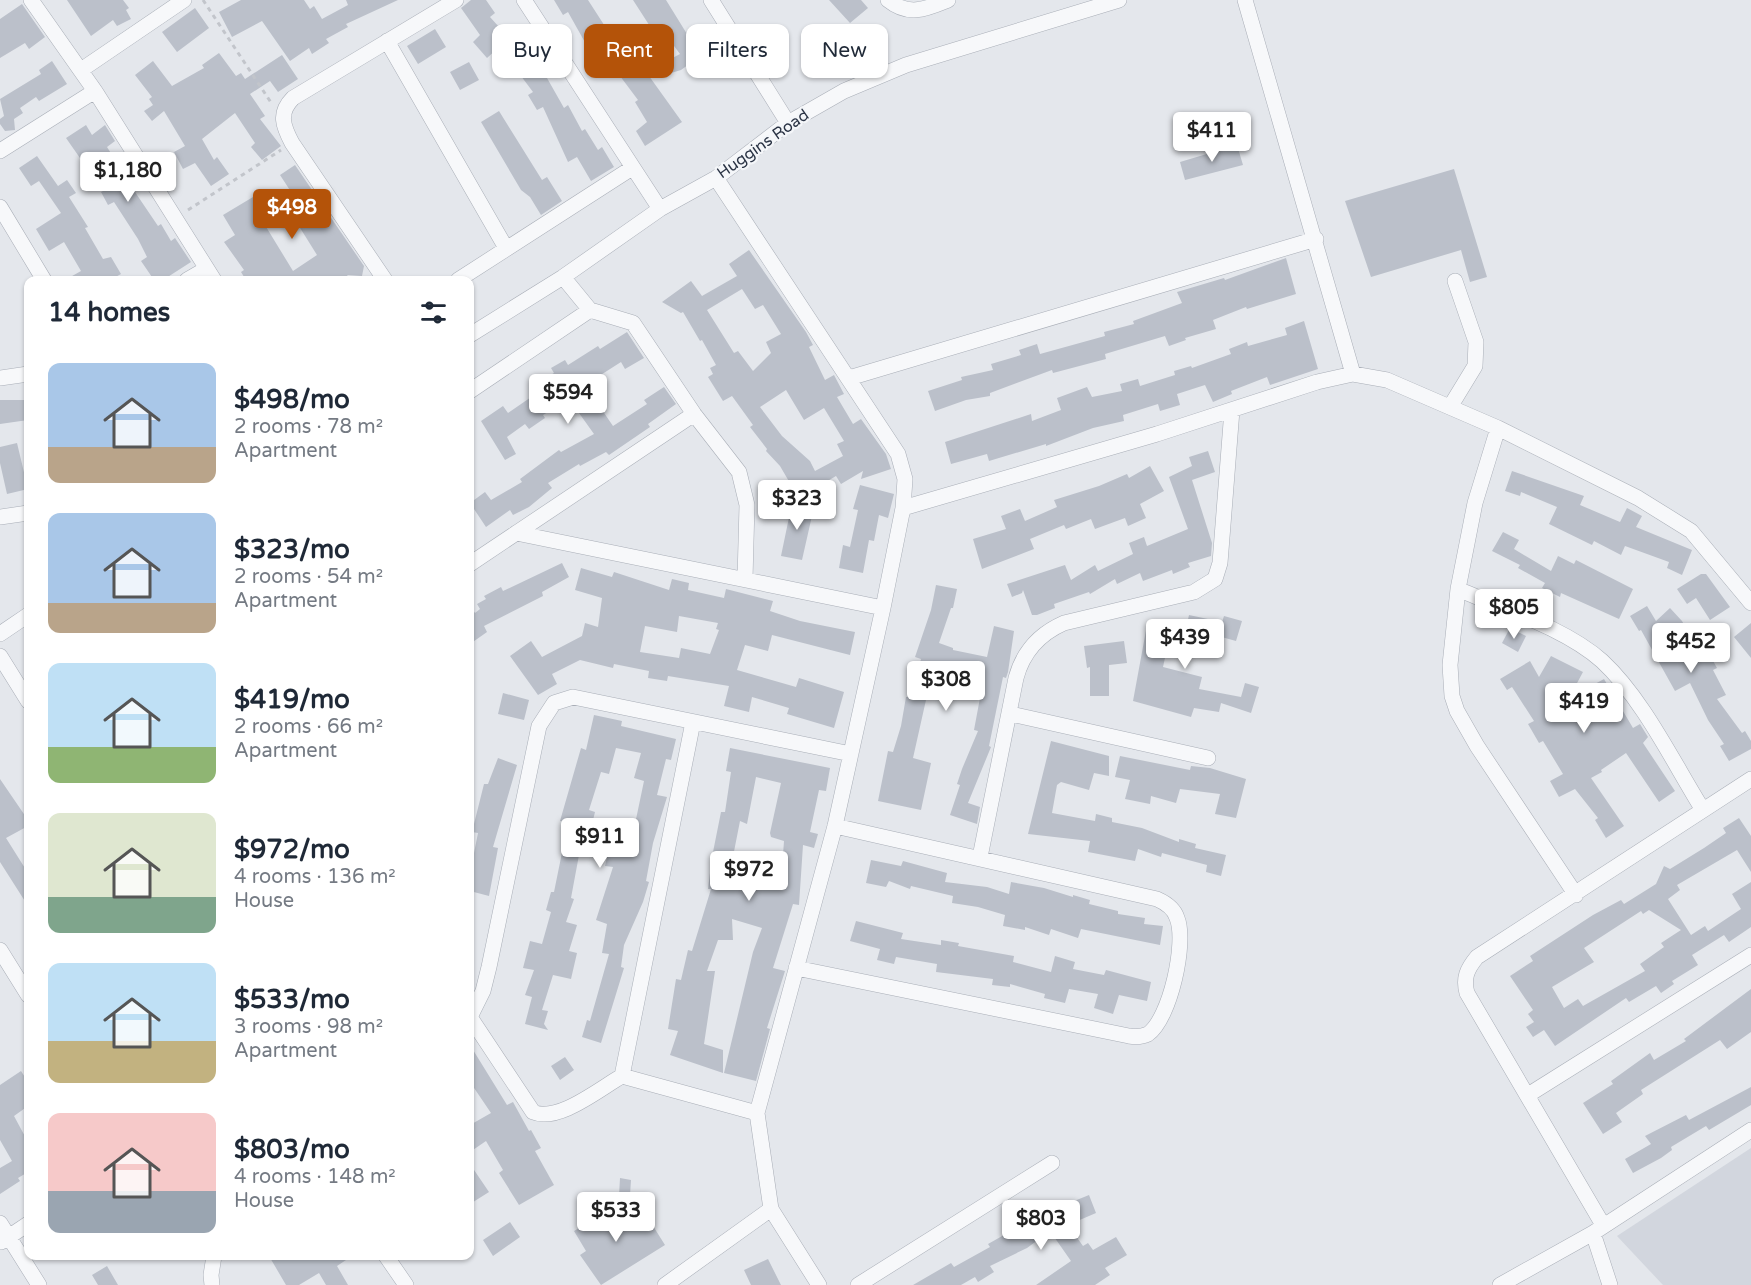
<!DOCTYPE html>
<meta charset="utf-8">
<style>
:root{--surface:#fff;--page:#f2f2f3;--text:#1f2937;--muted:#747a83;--accent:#b45309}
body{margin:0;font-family:"Varela Round",sans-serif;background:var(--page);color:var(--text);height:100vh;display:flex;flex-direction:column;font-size:22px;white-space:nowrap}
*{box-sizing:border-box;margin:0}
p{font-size:20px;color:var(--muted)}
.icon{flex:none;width:33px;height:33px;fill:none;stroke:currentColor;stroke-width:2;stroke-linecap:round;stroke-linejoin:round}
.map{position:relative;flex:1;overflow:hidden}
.side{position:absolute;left:24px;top:276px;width:450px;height:984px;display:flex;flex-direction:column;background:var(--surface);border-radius:12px;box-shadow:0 2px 4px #0004}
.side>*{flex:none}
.banner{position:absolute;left:492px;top:24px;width:570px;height:54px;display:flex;gap:12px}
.price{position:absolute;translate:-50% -51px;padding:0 14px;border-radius:6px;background:#fff;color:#222;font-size:20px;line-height:39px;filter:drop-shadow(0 2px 3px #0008)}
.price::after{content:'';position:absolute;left:50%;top:36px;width:18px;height:14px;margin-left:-9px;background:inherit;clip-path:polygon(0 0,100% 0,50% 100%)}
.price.active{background:var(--accent);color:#fff}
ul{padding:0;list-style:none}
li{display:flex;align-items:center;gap:18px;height:150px;padding:0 24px}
li span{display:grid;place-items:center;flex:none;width:168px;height:120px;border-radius:12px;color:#555}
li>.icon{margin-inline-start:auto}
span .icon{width:72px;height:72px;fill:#fffc;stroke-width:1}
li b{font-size:26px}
h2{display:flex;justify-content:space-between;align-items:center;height:72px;padding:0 24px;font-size:26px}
.pill{padding:0 21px;border-radius:12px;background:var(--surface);box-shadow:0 2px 4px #0004;font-size:21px;line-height:54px}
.pill.active{background:var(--accent);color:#fff}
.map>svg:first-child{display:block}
.built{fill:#d2d6de}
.building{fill:#bbc0ca;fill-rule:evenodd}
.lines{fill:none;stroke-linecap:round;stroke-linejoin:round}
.minor-casing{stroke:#a9aeb7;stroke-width:16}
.path{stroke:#c2c5cb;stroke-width:3;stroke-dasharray:4.5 4.5;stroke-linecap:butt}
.minor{stroke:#f7f8fa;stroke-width:15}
.labels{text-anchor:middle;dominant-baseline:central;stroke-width:4.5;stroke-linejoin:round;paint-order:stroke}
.street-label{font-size:16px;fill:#2b3445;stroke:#f4f6f9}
</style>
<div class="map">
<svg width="1751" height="1285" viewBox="0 0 1751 1285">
<rect width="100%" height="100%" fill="#e4e7ec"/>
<path class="built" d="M1751,1148V1285H1663L1617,1236Z"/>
<path class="building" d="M67,0H123L129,8L126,10L131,19L117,26L113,20L91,36Z
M241,0H304L310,9L314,6L322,19L348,5L346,0H398L346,24L348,27L326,39L329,43L312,54L309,48L290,61L262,21L232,37L219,12Z
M471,0H486L495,13L490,17L509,38L487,58L473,42L480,35L461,8Z
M554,0H588L608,31L616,26L626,41L596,62L568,12L563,15Z
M633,0H666L687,34L698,25L714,46L681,70L671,73L665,62L680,54L660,27L653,31Z
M829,0H861L868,8L850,23Z
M22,4L45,37L29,49L25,43L0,58V19Z
M195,8L209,28L177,52L162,32Z
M435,29L446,47L418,64L407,46Z
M219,53L236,76L241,73L245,79L282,55L298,79L278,92L270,81L250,94L265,116L260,119L281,146L262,160L251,147L255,143L235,113L202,139L214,160L217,157L229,174L211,186L195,163L183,169L174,152L185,146L164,111L152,121L144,111L153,105L149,99L152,97L135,75L153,61L172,86L204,68L202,65Z
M534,55L564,108L568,105L582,131L585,129L598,150L602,147L614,167L591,181L577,157L568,162L543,107L537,110L528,95L533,92L515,68Z
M52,61L67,84L39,101L36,97L20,108L23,113L14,119L15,130L5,131L0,124V119L4,116L0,99L41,74L39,70Z
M469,62L479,80L460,90L450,72Z
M639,62L682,122L645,146L636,131L647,122L635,102L638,100L620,76Z
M499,111L542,180L547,177L562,201L541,215L530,197L521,190L481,122Z
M86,125L92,135L105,125L115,141L107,147L137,195L158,226L161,224L171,241L175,238L191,262L163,280H154L141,261L147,257L138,239L114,202L108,205L101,192L103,191L66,138Z
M1237,145L1243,165L1185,180L1180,162Z
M37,156L58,186L67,180L76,193L69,197L88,227L85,228L103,259L111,257L121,274L110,280H65L81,271L64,242L49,251L36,229L61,213L39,181L31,186L19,168Z
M295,165L364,266L362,276L347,275L351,280H246L241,272L244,270L224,242L235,235L223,215L253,197L260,210L257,212L293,271L317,255L287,207L297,201L280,175Z
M1454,169L1487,277L1470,282L1461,250L1371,277L1345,201Z
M749,250L806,332L813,345L809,347L825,380L834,375L844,394L837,397L853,424L861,419L886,454L891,469L861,479L863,471L841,484L836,476L792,502L794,490L780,466L766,451L767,449L750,427L753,425L732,396L723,401L708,377L713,374L710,368L716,365L702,340L700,341L683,312L681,313L662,302L691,281L702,296L737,276L729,264ZM742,289L755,309L763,305L781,334L766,342L771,353L753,371L738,351L734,353L707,310ZM786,390L804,420L824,408L844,441L837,444L843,456L815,471L810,461L782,436L760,407Z
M1286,258L1296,294L1247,309L1246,307L1213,320L1216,329L1185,338L1186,340L1169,346L1165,336L1105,354L1106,359L1053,373L1052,370L990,393V396L966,400L935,411L928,391L962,380L961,377L993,370L991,364L1021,355L1019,350L1037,344L1040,354L1105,336L1104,332L1134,324L1133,321L1182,303L1177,292L1224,278L1225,280Z
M1304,321L1318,369L1270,385L1267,377L1231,391L1232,394L1213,402L1205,385L1177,394L1180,405L1160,411L1158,404L1123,415L1124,421L1093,428L1046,446V444L989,461L987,454L951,464L945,442L1031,414L1032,421L1061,410L1057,398L1087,387L1092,397L1122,391L1120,384L1138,379L1140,386L1175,375L1174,371L1191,366L1192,368L1231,354L1229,349L1247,342L1248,346L1287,335L1285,328Z
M627,332L644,358L625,369L621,362L585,385L613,426L647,404L644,400L664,387L676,404L648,424L650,427L609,455L606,452L580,466L579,464L548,483L552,488L529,507L513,515L510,510L486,527L470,503L485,492L491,500L522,482L520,479L559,450L561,452L594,434L569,399L543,415L545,418L529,429L525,424L507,437L516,454L505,460L481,421L503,406L508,413L537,393L533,386L554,373L551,368L565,360L568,365L598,346L600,349Z
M0,400H28V420L0,424Z
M17,443L28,489L7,494L0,463V447Z
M1208,451L1215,472L1192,480L1212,543L1211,556L1188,563L1190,567L1173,574L1172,570L1143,581L1140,573L1117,584L1115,579L1090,594L1089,592L1054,604L1055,608L1037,615H1032L1023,590L1022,593L1012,597L1007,584L1065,565L1071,580L1095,565L1098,571L1133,554L1129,543L1144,537L1147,546L1188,529L1169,477L1192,466L1189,457Z
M1150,466L1164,491L1140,504L1146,518L1128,526L1125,518L1095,529L1091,519L1066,529L1064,525L1030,539L1034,549L982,569L973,539L1006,529L1001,516L1020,509L1025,521L1057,507L1054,500L1099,486L1127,474L1129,478Z
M1512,471L1584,496L1580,505L1620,522L1627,508L1642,516L1636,527L1692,550L1682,575L1667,568L1669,562L1625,546L1621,555L1594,541L1592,545L1549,524L1557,507L1521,492L1520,496L1505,491Z
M860,485L894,494L888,518L879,515L874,541L869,540L863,573L839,568L843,545L850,547L858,510L853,509Z
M792,503L814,507L802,560L781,556Z
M1503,532L1519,540L1514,549L1551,571L1558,556L1574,564L1576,560L1633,589L1619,619L1561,593L1560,597L1542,588L1545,583L1518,568L1520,565L1492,551Z
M562,563L569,577L542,592L543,596L484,626L487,632L470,644V606L475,613L480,609L477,604L486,599L484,596L501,587L503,591Z
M581,568L612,577L614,572L669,590L672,579L689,583L688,590L724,598L726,589L773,601L770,611L800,621L855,632L850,655L772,635L768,651L745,645L737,670L796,687L799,678L844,692L834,728L787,714L789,708L752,697L749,712L724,706L729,686L668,676L667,681L648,678L649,671L614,664L613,668L580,660L552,674L557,684L538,695L510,656L531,641L542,657L582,636L585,623L598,627L602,598L575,590ZM679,616L718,623L716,629L719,630L710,654L681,648L679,658L640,652L645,626L677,632Z
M1701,574H1706L1730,607L1710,620L1696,598L1687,604L1677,589Z
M936,585L957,589L953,608H951L939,643L953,648V650L987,657L994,626L1014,631L1008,672L1006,678L1003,677L989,746L991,747L968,803L980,807L977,824L950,815L960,785L957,784L962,769L978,731L974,730L980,698L976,697L981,672L948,666L941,694L928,691L913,758L931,763L921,810L878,801L888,751L893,752L901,726L906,697H911L921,659L915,657L931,610Z
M1647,606L1656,621L1670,608L1682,621L1700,654L1707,650L1717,668L1713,670L1726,695L1717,699L1742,733L1745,731L1751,741V749L1729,761L1720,746L1724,744L1708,720L1690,683L1675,691L1641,630L1639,631L1630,616Z
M1189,615L1222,622L1224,616L1242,621L1236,641L1207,633L1203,652L1168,644L1163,667L1202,677L1199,689L1241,697L1245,683L1259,687L1251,713L1221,703L1219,712L1194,708L1191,717L1133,701L1147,625L1185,633Z
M1751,623V658L1734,637Z
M1510,628L1526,636L1518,652L1502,643Z
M1124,641L1127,663L1109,665V696H1090V667L1087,668L1084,646Z
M1551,656L1583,672L1569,698L1604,679L1633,728L1640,724L1648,737L1643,743L1675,791L1659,802L1626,753L1601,770L1602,772L1591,778L1624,826L1606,838L1595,820L1598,818L1575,789L1559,797L1550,781L1563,774L1543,741L1539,743L1528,724L1534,721L1512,687L1507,690L1500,679L1530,661L1539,677Z
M503,693L529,700L524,720L498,714Z
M594,715L622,721L621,726L676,739L671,760L666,759L657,795L667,797L653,843L646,881L649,882L643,902L624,945L621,967L624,968L601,1043L582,1037L587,1020L590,1021L609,954L602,953L607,924L596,920L613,867L605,866L610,844L630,848L644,781L634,778L641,753L616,748L609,774L601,772L589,810L595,812L591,828H589L584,856L579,855L571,898L574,899L566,922L577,925L569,951L577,953L571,979L553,975L542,1010L548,1011L544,1024L548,1030L525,1024L532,997L525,995L534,970L523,968L530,941L542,944L551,912L546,910L551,892H554L568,823L560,821L581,748L586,750Z
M1051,741L1109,756V776L1094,773L1089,790L1061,782L1057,785L1052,813L1095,821L1096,814L1112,818V822L1142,828L1179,842V839L1196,844L1195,848L1226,855L1221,876L1206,872L1207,865L1162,853L1161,857L1138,849L1135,861L1088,852L1090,841L1028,834Z
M730,748L830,768L826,791L819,790L810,832L818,834L814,848L803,845L799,905L793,904L773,968L785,971L767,1028L770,1029L756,1081L724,1073L753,952L762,928L732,919L733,940H718L707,971H715L704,1044L723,1050V1073L670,1055L678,1031L668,1029L676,979L681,980L688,950L692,951L711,889H708L712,857L721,812H725L731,772L726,771ZM756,777L781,783L770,833L771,837L784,841L781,882L745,876L728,882L740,821L747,824Z
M1120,756L1190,770L1191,766L1210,768L1246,779L1236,818L1215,814L1220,794L1180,789L1176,803L1151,796L1150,804L1125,799L1130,780L1115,777Z
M498,758L517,765L493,847L498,848L489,896L470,891V873L478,833L472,832L484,784H488Z
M0,779L28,820V826L6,838L28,873V906L0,862Z
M1739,818L1751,836V872L1737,850L1677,885L1680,890L1668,899L1691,935L1705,926L1708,931L1741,909L1732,894L1751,882V927L1729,942L1724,935L1692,955L1698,965L1672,981L1674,984L1661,993L1656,986L1629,1002L1626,998L1555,1046L1544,1030L1533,1037L1526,1027L1534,1022L1528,1014L1533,1010L1510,976L1533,961L1530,956L1593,915L1621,900L1624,904L1656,884L1664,866L1670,869L1704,848L1726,833L1723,828ZM1649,910L1681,930L1661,943L1664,947L1640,964L1645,971L1583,1006L1578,999L1564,1008L1552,987L1594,962L1584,948L1641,911L1643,914Z
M871,860L901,866L903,861L947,873L945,882L987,887L1009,894L1011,882L1044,888L1073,897V895L1090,900L1089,904L1118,911V914L1145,918L1144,924L1163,926L1160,945L1081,929L1078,938L1051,929L1049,935L1025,927V930L1003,926L1005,915L978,907L952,903L953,896L911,886L910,889L889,881L886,887L866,883Z
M856,921L903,933L901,939L941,945V940L959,943L958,946L1014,956L1013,962L1051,972L1055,956L1075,962L1073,969L1104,975L1106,970L1151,982L1147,1001L1119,995L1113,1014L1094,1008L1098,994L1069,989L1065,1003L1044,998L1045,994L1010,984V987L992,985L993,979L936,972L937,964L896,957L894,964L877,960L880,949L850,941Z
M1751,989V1032L1727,1049L1720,1040L1641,1090L1643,1094L1616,1113L1622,1122L1603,1134L1583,1103L1613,1084L1611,1081L1650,1053L1654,1060L1686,1041L1684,1039Z
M470,1045L507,1105L513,1102L529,1131L531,1130L541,1148L535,1151L554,1185L519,1205L499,1173L503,1170L486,1141L470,1152V1125L491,1113L470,1082Z
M565,1057L574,1070L560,1080L551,1066Z
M21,1071L28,1082V1106L14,1116L28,1142V1172L18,1178L20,1181L0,1194V1168L12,1161L0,1140V1085Z
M1751,1087V1105L1709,1130L1706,1126L1671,1147L1672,1150L1661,1158L1633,1173L1625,1159L1651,1144L1645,1136L1686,1115L1689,1120Z
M470,1164L489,1192L470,1204Z
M620,1178L631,1180L630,1195L619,1196Z
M1089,1195L1096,1213L1068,1225L1083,1246L1088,1243L1093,1250L1116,1237L1127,1255L1105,1268L1110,1275L1095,1285H1036L1071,1261L1050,1231L1027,1248L990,1266L994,1272L978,1282L975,1277L961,1285H913L951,1263L954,1267L990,1247L988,1244L1004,1235L1005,1238L1054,1204L1057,1208Z
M620,1204L633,1227L648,1218L665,1245L601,1285L580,1255L586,1251L574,1231Z
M510,1222L520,1237L493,1256L483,1240Z
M269,1256H352L337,1266L348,1285H326L319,1273L299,1285H286Z
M768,1259L781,1285H751L744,1270Z
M107,1266L118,1285H98L92,1275Z"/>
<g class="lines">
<defs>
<path id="minor" d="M31,0L95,91L214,280
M524,0L660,209
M711,0L788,123
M888,0C909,17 926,9 948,0
M1245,0L1353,374
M387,41L506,248
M81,70L184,0
M0,151L95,91
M716,178L898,454L905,479L903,508L883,608L835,826L757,1113L771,1209L819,1285
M0,207L44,280
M563,277L590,310L633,323L694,414L739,472L747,505L745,579
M187,280L206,269
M385,280L292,143C283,126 278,113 293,98L456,0
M458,280L632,168
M470,335L563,277L660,209L716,178L788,123L844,91L906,65L1119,0
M0,378L28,374
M849,378L1316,239
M470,391L590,310
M1450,407L1475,366L1476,342L1455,281
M1498,428L1475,503L1458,589L1450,665L1452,696L1457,711L1477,746L1576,895
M903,508L1157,434L1317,382L1353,374L1387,380L1498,428L1638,498L1691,531L1751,603
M0,517L28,513
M516,533L883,608
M470,564L694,414
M1458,589C1503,609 1565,628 1602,661C1643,699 1673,762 1703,810
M0,634L28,615
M0,656L28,701
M1011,714L1208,758
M980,857L1016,678C1023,652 1039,634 1064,623L1194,592L1215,579L1220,563L1232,410
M0,950L28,995
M796,968L1129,1036C1135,1037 1142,1037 1148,1034C1170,1019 1187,942 1177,918C1174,908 1166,903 1157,899L835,826
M470,1017L483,991L489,967L539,726L554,703L573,697L851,754
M470,1017L533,1112C558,1123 599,1089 622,1076L757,1113
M622,1076L693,722
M1528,1095L1751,955
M0,1223L39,1285
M1603,1225L1467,993C1463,978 1467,969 1477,957L1751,779
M1593,1233L1610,1285
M1,1242L28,1224
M386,1256L406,1285
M212,1285L211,1275L214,1256
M665,1285L771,1209
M858,1285L1052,1163
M1500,1285L1593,1233L1751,1130"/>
</defs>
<use href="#minor" class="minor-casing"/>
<path class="path" d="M203,0L272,104
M188,210L281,150"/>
<use href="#minor" class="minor"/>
</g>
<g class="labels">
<g class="street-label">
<text transform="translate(763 144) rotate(-35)">Huggins Road</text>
</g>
</g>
</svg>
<b class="price" style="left:1212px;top:163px">$411</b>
<b class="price" style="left:128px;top:203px">$1,180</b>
<b class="price active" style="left:292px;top:240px">$498</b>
<b class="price" style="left:568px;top:425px">$594</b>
<b class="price" style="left:797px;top:531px">$323</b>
<b class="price" style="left:1514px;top:640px">$805</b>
<b class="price" style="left:1185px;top:670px">$439</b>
<b class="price" style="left:1691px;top:674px">$452</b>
<b class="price" style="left:946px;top:712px">$308</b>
<b class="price" style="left:1584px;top:734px">$419</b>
<b class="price" style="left:600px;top:869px">$911</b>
<b class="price" style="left:749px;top:902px">$972</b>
<b class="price" style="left:616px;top:1243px">$533</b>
<b class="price" style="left:1041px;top:1251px">$803</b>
<div class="banner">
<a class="pill">Buy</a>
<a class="pill active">Rent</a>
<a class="pill">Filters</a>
<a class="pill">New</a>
</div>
<section class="side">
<h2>14 homes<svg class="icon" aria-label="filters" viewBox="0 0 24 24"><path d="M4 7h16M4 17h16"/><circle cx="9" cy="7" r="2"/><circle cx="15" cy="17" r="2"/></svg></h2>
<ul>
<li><span style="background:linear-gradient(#a9c7e8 70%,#b9a48a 0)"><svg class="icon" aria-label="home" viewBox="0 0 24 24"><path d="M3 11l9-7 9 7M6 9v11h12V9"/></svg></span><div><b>$498/mo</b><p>2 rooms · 78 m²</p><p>Apartment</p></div></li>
<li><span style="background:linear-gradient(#a9c7e8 75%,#b9a48a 0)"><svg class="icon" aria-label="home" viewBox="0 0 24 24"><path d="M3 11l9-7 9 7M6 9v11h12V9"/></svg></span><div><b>$323/mo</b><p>2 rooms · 54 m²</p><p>Apartment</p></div></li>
<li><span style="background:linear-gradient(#bfe0f5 70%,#8fb573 0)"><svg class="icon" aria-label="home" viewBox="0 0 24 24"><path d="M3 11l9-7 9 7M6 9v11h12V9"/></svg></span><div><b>$419/mo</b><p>2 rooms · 66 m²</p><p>Apartment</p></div></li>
<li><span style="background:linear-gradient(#dfe7d0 70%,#7fa58c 0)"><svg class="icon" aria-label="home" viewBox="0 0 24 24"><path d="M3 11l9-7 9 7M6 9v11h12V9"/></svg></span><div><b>$972/mo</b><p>4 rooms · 136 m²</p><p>House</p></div></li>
<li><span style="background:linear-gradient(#bfe0f5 65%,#c2b280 0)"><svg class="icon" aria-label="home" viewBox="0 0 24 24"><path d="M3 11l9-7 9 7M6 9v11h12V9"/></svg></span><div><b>$533/mo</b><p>3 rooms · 98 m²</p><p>Apartment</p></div></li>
<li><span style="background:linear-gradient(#f6c9c9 65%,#9aa5b1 0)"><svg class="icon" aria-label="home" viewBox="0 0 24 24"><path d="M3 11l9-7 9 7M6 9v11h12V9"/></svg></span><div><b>$803/mo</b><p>4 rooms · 148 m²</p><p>House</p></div></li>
</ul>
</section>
</div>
